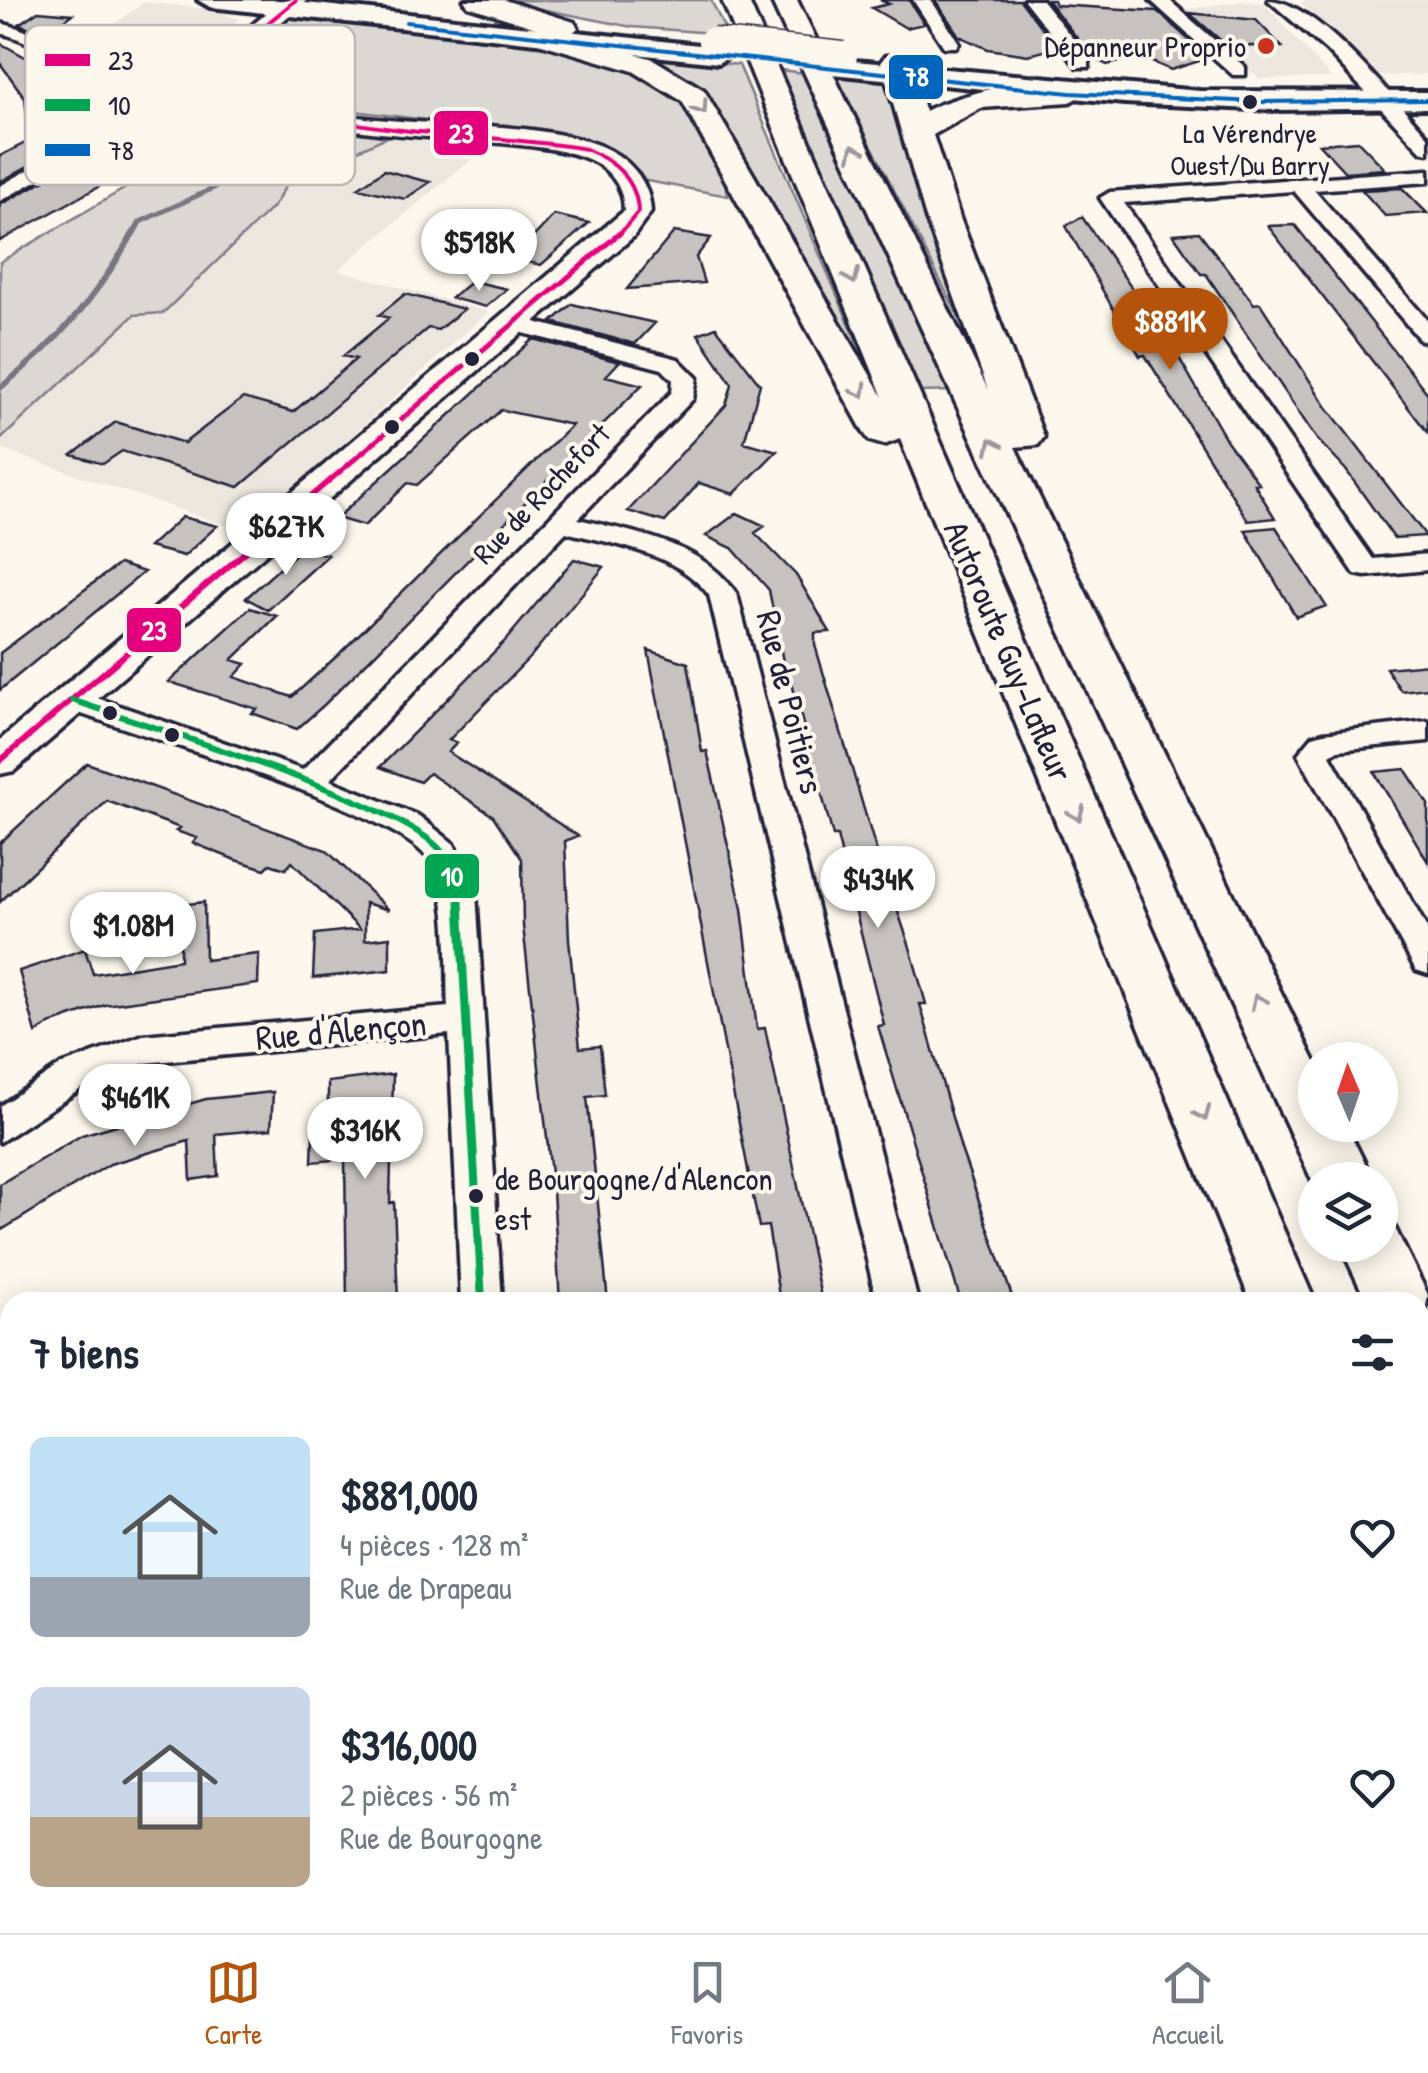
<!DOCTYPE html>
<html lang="fr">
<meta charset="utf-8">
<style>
:root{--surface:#fff;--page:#f2f2f3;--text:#1f2937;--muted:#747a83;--line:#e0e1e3;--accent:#b45309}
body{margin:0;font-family:"Patrick Hand",sans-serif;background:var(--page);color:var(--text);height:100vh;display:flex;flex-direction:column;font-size:38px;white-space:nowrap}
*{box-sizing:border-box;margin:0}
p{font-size:32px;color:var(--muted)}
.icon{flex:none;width:55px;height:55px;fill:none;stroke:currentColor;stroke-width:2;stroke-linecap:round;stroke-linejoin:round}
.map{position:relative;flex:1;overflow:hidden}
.details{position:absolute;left:0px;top:1292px;width:1430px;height:642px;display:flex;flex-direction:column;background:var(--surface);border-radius:30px 30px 0 0;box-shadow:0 5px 25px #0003}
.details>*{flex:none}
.needle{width:65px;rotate:358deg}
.controls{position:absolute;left:1298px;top:1042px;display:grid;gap:20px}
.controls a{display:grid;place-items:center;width:100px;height:100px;border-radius:50%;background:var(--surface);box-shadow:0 5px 25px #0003;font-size:50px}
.price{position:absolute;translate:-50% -85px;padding:0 22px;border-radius:35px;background:#fff;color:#222;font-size:32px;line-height:65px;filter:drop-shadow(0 2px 5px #0008)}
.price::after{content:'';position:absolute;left:50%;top:60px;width:30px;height:22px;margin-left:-15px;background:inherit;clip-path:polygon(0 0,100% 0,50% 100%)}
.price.current{background:var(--accent);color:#fff}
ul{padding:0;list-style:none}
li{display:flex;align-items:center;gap:30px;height:250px;padding:0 30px}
li span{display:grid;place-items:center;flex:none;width:280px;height:200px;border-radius:15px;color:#555}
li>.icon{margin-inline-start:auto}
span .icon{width:120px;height:120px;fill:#fffc;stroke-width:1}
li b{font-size:42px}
h2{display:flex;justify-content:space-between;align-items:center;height:120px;padding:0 30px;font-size:42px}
.dock{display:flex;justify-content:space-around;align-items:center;height:140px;border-top:2px solid var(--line);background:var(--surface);font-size:28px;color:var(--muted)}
.dock a{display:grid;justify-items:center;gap:5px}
.dock .current{color:var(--accent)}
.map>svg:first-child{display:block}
.built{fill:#ebe7df}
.green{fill:#dbd8d3;stroke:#7e7d87;stroke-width:2.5}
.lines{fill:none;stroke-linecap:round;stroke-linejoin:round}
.stream-far1{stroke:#787681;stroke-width:5}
.stream{stroke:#787681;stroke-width:6}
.building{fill:#c6c2c0;stroke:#22223b;stroke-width:2.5}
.minor-casing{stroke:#22223b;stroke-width:7}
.tertiary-casing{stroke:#22223b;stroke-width:7}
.secondary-casing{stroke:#22223b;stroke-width:8}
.motorway-casing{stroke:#22223b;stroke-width:7}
.minor{fill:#fbf7ec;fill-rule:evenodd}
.tertiary{fill:#fbf7ec;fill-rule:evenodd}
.secondary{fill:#fbf7ec;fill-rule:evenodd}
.motorway{fill:#fbf7ec;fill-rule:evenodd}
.secondary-bridge-casing{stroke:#22223b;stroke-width:31;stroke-linecap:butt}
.secondary-bridge{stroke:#fbf7ec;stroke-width:28}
.bus-1-far2-casing{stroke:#fbf7ec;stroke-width:8}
.bus-1-far1-casing{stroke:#fbf7ec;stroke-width:10}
.bus-1-casing{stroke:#fbf7ec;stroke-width:12}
.bus-2-far1-casing{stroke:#fbf7ec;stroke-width:12}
.bus-2-casing{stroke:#fbf7ec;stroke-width:15}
.bus-3-casing{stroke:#fbf7ec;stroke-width:8}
.bus-1-far2{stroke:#e5007d;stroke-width:4}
.bus-1-far1{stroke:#e5007d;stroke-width:5}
.bus-1{stroke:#e5007d;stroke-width:6}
.bus-2-far1{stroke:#00a651;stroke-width:6}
.bus-2{stroke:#00a651;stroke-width:8}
.bus-3{stroke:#0065bd;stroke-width:4}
.oneway{stroke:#99979c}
.poi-dot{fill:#c8321e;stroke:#fbf7ec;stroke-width:4}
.bus-dot{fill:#22223b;stroke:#fbf7ec;stroke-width:4}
.labels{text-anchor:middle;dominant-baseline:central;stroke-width:8;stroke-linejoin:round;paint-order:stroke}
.far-bus-label{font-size:28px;fill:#22223b;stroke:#fbf7ec}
.far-poi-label{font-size:30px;fill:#22223b;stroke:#fbf7ec;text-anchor:end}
.far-street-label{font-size:30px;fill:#22223b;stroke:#fbf7ec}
.bus-label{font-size:32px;fill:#22223b;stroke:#fbf7ec;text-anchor:start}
.street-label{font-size:35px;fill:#22223b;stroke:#fbf7ec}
.key{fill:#fbf7ec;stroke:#bab7b7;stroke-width:2.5}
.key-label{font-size:28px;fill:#22223b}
.line-badge{stroke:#fbf7ec;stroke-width:4}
.badge-label{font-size:28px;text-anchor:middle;font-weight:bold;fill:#fff}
</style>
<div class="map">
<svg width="1428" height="1933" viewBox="0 0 1428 1933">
<rect width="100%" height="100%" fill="#fbf7ec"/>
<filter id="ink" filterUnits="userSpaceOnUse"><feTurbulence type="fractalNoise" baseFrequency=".01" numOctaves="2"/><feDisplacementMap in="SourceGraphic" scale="20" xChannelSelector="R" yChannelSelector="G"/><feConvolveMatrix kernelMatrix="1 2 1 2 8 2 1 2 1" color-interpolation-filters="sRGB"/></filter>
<g filter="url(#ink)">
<path class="built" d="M1306,0H1428V74L1378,76L1301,3Z
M1245,1L1265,4L1331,78L1260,79L1179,10Z
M144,2L211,9L239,19L202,52L198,65L105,84L79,51Z
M387,137L485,148L338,270L488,312L246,532L0,449V440L135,315L164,313L274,206L288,182Z"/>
<path class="green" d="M496,0H711L727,34L632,27Z
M299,16C390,24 618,40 683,100C701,116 723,173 728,196L636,179L614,158L523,132L290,103L270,97L242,79L239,59L283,19Z
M653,56L739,65L880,396L707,100L641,59Z
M780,70L804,73L950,391L920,392Z
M836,76L889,82L973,345Z
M248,117L387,137L288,182L274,206L163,313L134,315L0,440V262L134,183L202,181Z"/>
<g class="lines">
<path class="stream-far1" d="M133,235L140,222L268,163L310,133"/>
<path class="stream" d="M0,388C60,340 95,299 134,232"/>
</g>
<path class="building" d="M880,0H909L924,24L906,28L872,8L889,4Z
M935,0H1020L1057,48L1028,55L988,49L959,36Z
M1047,0H1054L1055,5L1157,11L1209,58L1171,70L1140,57L1107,65L1092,57Z
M38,11L73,14L46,34L19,24Z
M1189,13L1256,20L1282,47L1250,46L1233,51Z
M0,43L27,58L54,84L50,85L69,109L27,117L25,98L0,63Z
M28,128L81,129L73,140L0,182V156L29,141Z
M101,141L149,148L103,164L129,170L0,241V205L92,154Z
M1358,141L1385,169L1345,172L1319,144Z
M384,170L417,179L430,182L405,199L358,188Z
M1402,188L1427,213L1385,216L1362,190Z
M554,215L589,223L541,265L513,259Z
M1082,217L1171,344L1227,441L1259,484H1254L1275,518L1248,521L1145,355L1140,356L1066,226Z
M1295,225L1428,394V433L1268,226Z
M674,232L711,238L696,257L704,283L627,289Z
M1199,232L1254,304L1260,303L1326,406L1426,536L1394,538L1346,470L1316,438L1206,274H1201L1173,234Z
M472,281L507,289L486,307L451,298Z
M405,294L464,309L438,330L428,328L239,487L122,451L103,464L72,455L116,422L184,443L243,398L293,412L356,359L343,356L389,318L379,315Z
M572,304L619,315L655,323L635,344L552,322Z
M716,327L760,384L744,442L777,451L734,494L699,483L665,522L628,511L726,405L732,384L698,334Z
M533,339L619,362L606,376L642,385L325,704L297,729L252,713L257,709L169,682L250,608L277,616L232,660L246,664L234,677L292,697L338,655L572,425L501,410L417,485L408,483L364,526L337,518Z
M737,513L765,526L755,533L796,575L830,632L815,633V645L875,846L909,944L926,1004H920L961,1149L1014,1302H961L878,1026L884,1025L837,836H833L790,676L786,677L769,590L732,548L706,536Z
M182,517L217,526L184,556L149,547Z
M1276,527L1326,606L1296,617L1245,530Z
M302,548L328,555L268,610L246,598Z
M574,559L604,567L532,655L449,740L457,743L448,752L578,836L565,841L569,940L580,1048L600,1046L605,1095L587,1097L608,1302H560L553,1191L523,926L522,859L493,816L429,773L420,782L380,767L505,641Z
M119,564L144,572L0,690V653Z
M648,650L688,663L702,752L707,751L742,909L757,1029L765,1028L822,1302H780L768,1226L759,1227Z
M1428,664V688L1401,691L1386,668Z
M87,763L326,850L389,910L365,903V940L390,937V970L313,978L315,934L360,929L292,862L286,869L270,864L265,869L233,859L193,843L197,838L176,831L180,828L107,801L0,902V843Z
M1405,769L1428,804V862L1374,772Z
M204,902L205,960L259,954L258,984L105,1005L50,1024L36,1033L19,971L85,949L93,974L180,960V905Z
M393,1074L390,1203L394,1202L398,1302H347L345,1159L312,1162L313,1137L328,1136V1082Z
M273,1092L271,1129L216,1134L218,1176L191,1180L189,1141L110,1164L0,1231V1184L82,1135L206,1099Z"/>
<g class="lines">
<defs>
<path id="minor" d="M913,0H931L959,43L956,47H944Z
M1024,0H1042L1089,59V67H1077Z
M1150,0H1169L1245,67V75H1233Z
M1268,0C1316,0 1394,100 1428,136V153L1421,151L1326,50Z
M0,23C44,33 106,67 113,118L90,151L0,201V186L76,143L93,118C89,75 38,42 0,33Z
M1428,170V182L1314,190L1428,321V342L1420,340L1294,191L1124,203L1373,559L1428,554V570L1365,576L1355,574L1100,198L1110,192Z
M512,316L678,359L697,378L693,399L578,519C636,533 701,542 737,594L918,1302H877L709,595C676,552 615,545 566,532L330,780L419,816L454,844L476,893L502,1302H461L449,1034L145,1063L87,1085L0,1142V1106L61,1065L143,1035L448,1007C446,967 452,888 427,857C386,807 134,733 61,707L57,700L72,690L83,693L303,770L672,392L673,380L662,369L504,328L500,323Z
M1428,721V741L1338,750L1330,755L1428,930V974L1416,970L1298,754L1313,736L1324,733Z
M10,1551V1602L0,1606V1555Z
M493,1925H545V1933H493Z"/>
<path id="tertiary" d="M282,0H307L242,56L241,77C332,144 494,107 598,145C627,156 650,180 651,212L633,237L14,771L0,774V740L624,211C624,184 606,164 580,156C495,129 272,149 217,79L218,54Z"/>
<path id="secondary" d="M198,0H278L718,47L731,55L718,63L210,7Z
M820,58L1200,91L1428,92V108L1275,110L1124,103L811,72L807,66Z"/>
<path id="motorway" d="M464,0H504L574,22L578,28L570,35L653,59L704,90L883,397L722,0H748L1315,1302H1251L900,439L884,445L870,441L864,433L682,101L633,71L538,43L534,37L542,30L468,6Z
M771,0H797L988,390L926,218L881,62L885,56H905L925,111C952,96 1064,65 1085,93L1070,102L981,108L933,135L960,218L1044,437L1038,445L1015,447L1315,1062V1125H1346L1373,1180H1315V1187Z
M1380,1221L1394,1226L1428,1295L1424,1318L1428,1319V1393L1420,1390V1302H1367L1340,1245H1380Z
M1420,1592L1428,1595V1685L1420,1682Z"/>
</defs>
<use href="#minor" class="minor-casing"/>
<use href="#tertiary" class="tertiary-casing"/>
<use href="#secondary" class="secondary-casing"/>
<use href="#motorway" class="motorway-casing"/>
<use href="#minor" class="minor"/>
<use href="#tertiary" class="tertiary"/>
<use href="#secondary" class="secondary"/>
<use href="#motorway" class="motorway"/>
<defs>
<path id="secondary-bridge" d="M712,42L843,56"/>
</defs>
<use href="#secondary-bridge" class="secondary-bridge-casing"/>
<use href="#secondary-bridge" class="secondary-bridge"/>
<defs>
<path id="bus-1-far2" d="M296,0L230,54L229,79C309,139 485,131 586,149C614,161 637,179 638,212L619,235"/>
<path id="bus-1-far1" d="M274,528L621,232"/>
<path id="bus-1" d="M0,761L277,525"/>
<path id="bus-2-far1" d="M72,700C141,724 407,804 442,852C450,863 455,882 459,895"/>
<path id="bus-2" d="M459,893L482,1302"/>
<path id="bus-3" d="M406,22L1070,93L1257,102L1428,100"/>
</defs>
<use href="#bus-1-far2" class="bus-1-far2-casing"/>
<use href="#bus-1-far1" class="bus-1-far1-casing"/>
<use href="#bus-1" class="bus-1-casing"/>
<use href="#bus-2-far1" class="bus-2-far1-casing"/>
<use href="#bus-2" class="bus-2-casing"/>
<use href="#bus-3" class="bus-3-casing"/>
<use href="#bus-1-far2" class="bus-1-far2"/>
<use href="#bus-1-far1" class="bus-1-far1"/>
<use href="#bus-1" class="bus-1"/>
<use href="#bus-2-far1" class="bus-2-far1"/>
<use href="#bus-2" class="bus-2"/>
<use href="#bus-3" class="bus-3"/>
</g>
<defs><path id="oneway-chevron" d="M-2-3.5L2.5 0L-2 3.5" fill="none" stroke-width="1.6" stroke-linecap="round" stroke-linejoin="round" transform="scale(2.5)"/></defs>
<g class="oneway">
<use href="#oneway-chevron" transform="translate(701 108) rotate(56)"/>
<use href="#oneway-chevron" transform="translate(855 151) rotate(-115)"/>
<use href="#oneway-chevron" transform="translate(852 277) rotate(67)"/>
<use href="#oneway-chevron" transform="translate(860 391) rotate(61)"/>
<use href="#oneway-chevron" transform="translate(993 445) rotate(-115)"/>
<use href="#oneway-chevron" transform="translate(1077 814) rotate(67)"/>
<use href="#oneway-chevron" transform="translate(1258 1001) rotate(-115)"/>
<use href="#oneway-chevron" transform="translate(1203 1114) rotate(67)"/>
</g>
</g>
<circle class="poi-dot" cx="1266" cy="46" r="10"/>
<g class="bus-dot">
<circle cx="1250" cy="102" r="9"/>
<circle cx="472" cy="359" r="9"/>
<circle cx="392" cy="427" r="9"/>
<circle cx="110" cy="713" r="9"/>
<circle cx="172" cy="735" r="9"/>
<circle cx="476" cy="1196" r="9"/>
</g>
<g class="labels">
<g class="far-bus-label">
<text x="1250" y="133">La Vérendrye<tspan x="1250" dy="32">Ouest/Du Barry</tspan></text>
</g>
<g class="far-poi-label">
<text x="1246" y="46">Dépanneur Proprio</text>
</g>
<g class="far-street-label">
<text transform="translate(541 493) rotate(-46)">Rue de Rochefort</text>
</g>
<g class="bus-label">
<text x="495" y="1178">de Bourgogne/d'Alencon<tspan x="495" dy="40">est</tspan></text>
</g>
<g class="street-label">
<text transform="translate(1009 651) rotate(67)">Autoroute Guy-Lafleur</text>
<text transform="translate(791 702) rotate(76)">Rue de Poitiers</text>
<text transform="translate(341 1030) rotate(-5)">Rue d'Alençon</text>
</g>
</g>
<rect x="25" y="25" width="330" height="160" rx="15" class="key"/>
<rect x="45" y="54" width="45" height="12" fill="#e5007d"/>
<rect x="45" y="99" width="45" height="12" fill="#00a651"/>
<rect x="45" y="144" width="45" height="12" fill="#0065bd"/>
<g class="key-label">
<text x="108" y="70">23</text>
<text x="108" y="115">10</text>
<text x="108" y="160">78</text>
</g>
<g class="line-badge">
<rect x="887" y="53" width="58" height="48" rx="10" fill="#0065bd"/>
<rect x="432" y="109" width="58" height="48" rx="10" fill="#e5007d"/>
<rect x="125" y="606" width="58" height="48" rx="10" fill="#e5007d"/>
<rect x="423" y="852" width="58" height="48" rx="10" fill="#00a651"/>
</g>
<g class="badge-label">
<text x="916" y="86">78</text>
<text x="461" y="143">23</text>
<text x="154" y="640">23</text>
<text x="452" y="886">10</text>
</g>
</svg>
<div class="controls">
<a><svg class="needle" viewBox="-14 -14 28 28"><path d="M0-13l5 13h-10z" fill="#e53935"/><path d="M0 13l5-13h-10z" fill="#747a83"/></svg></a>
<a><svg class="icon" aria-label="layers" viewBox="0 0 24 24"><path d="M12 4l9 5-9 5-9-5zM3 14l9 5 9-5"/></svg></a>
</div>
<b class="price" style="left:479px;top:294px">$518K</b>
<b class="price current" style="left:1170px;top:373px">$881K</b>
<b class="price" style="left:286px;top:578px">$627K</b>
<b class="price" style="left:878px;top:931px">$434K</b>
<b class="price" style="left:133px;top:977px">$1.08M</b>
<b class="price" style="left:135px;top:1149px">$461K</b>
<b class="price" style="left:365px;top:1182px">$316K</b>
<section class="details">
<h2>7 biens<svg class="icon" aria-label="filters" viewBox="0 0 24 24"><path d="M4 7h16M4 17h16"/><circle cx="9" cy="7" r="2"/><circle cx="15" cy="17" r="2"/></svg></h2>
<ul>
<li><span style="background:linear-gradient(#bfe0f5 70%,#9aa5b1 0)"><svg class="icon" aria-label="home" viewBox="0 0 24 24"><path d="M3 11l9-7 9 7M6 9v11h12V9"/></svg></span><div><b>$881,000</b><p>4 pièces · 128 m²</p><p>Rue de Drapeau</p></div><svg class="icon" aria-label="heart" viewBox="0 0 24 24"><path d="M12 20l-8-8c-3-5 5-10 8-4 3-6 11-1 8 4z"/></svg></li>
<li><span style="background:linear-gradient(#c9d6e8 65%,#b9a48a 0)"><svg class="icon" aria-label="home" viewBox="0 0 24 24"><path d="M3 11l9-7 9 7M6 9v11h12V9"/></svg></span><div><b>$316,000</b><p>2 pièces · 56 m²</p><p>Rue de Bourgogne</p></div><svg class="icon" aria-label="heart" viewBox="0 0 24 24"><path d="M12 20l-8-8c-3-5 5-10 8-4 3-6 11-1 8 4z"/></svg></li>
</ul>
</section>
</div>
<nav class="dock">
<a class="current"><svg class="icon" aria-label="map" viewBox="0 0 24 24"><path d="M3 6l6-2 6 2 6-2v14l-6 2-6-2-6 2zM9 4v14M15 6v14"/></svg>Carte</a>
<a><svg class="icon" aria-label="saved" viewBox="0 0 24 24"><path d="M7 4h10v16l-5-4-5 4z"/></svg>Favoris</a>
<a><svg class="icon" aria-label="home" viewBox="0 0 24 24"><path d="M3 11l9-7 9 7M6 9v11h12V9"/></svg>Accueil</a>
</nav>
